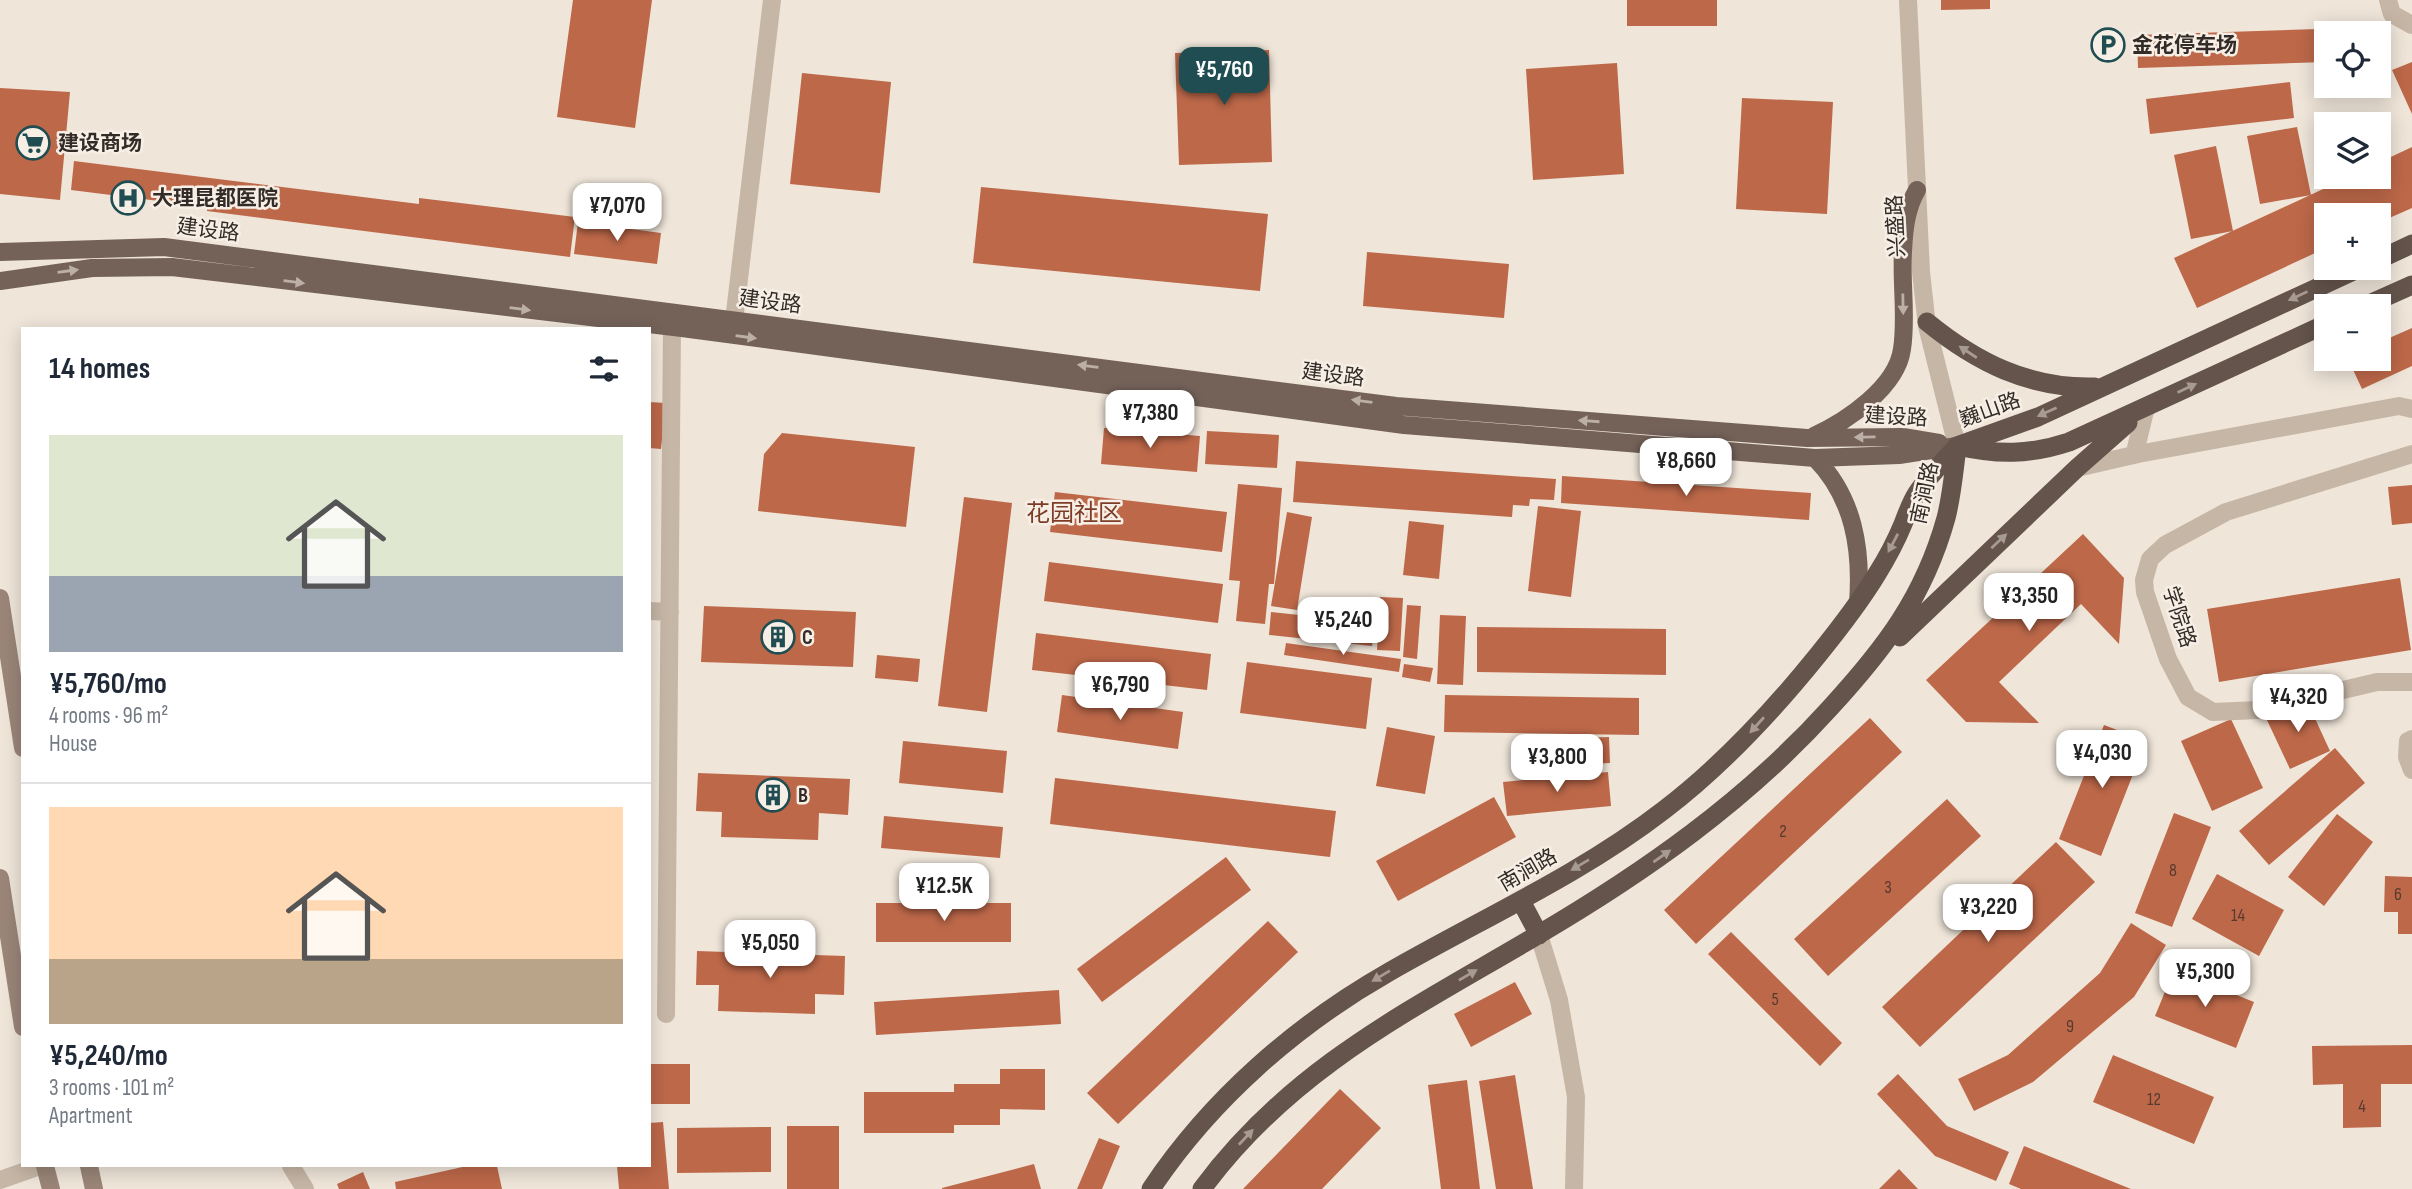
<!DOCTYPE html>
<meta charset="utf-8">
<style>
:root{--surface:#fff;--page:#f2f2f3;--text:#1f2937;--muted:#747a83;--line:#e0e1e3;--accent:#1f4d51}
body{margin:0;font-family:"Sofia Sans Condensed","Noto Sans SC",sans-serif;background:var(--page);color:var(--text);height:100vh;display:flex;flex-direction:column;font-size:26px;white-space:nowrap}
*{box-sizing:border-box;margin:0}
p{font-size:23px;color:var(--muted)}
.icon{flex:none;width:38px;height:38px;fill:none;stroke:currentColor;stroke-width:2;stroke-linecap:round;stroke-linejoin:round}
.map{position:relative;flex:1;overflow:hidden}
.sheet{position:absolute;left:21px;top:327px;width:630px;height:840px;display:flex;flex-direction:column;background:var(--surface);border-radius:0px;box-shadow:0 4px 18px #0003}
.sheet>*{flex:none}
.buttons{position:absolute;left:2314px;top:21px;display:grid;gap:14px}
.buttons a{display:grid;place-items:center;width:77px;height:77px;border-radius:0px;background:var(--surface);box-shadow:0 4px 18px #0003;font-size:35px}
.price{position:absolute;translate:-50% -60px;padding:0 16px;border-radius:14px;background:#fff;color:#222;font-size:23px;line-height:46px;filter:drop-shadow(0 2px 4px #0008)}
.price::after{content:'';position:absolute;left:50%;top:42px;width:21px;height:16px;margin-left:-10px;background:inherit;clip-path:polygon(0 0,100% 0,50% 100%)}
.price.current{background:var(--accent);color:#fff}
ul{padding:0;list-style:none}
li{display:grid;align-content:center;gap:14px;height:371px;padding:0 28px}
li+li{border-top:2px solid var(--line)}
li span{display:grid;place-items:center;height:217px;border-radius:0px;color:#555}
li>.icon{margin-inline-start:auto}
span .icon{width:126px;height:126px;fill:#fffc;stroke-width:1}
li b{font-size:30px}
h2{display:flex;justify-content:space-between;align-items:center;height:84px;padding:0 28px;font-size:30px}
.map>svg:first-child{display:block}
.building{fill:#bd6849}
.lines{fill:none;stroke-linecap:round;stroke-linejoin:round}
.minor{stroke:#c6b6a6;stroke-width:18}
.tertiary{stroke:#c6b6a6;stroke-width:18}
.secondary{stroke:#9a8578;stroke-width:18}
.primary{stroke:#746259;stroke-width:18}
.trunk{stroke:#64544c;stroke-width:19}
.oneway{fill:#bcb0a6}
.oneway2{fill:#a69a91}
.labels{text-anchor:middle;dominant-baseline:central;stroke-width:5;stroke-linejoin:round;paint-order:stroke}
.number-label{font-size:18px;fill:#563a30}
.poi-label{font-size:21px;font-weight:bold;fill:#332b27;stroke:#f7efe5;text-anchor:start}
.street-label{font-size:21px;fill:#332b27;stroke:#f7efe5}
.quarter-label{font-size:24px;fill:#7c3c25;stroke:#f7efe5}
</style>
<div class="map">
<svg width="2412" height="1189" viewBox="0 0 2412 1189">
<rect width="100%" height="100%" fill="#efe5d9"/>
<path class="building" d="M573,0H652L635,128L557,117Z
M1627,0H1717V26H1627Z
M1941,0H1990V9L1941,10Z
M2380,27V33H2326V62L2138,68L2137,35Z
M1269,50L1272,162L1179,165L1175,53Z
M2412,62V114L2392,70Z
M1617,63L1624,174L1533,180L1526,69Z
M802,73L891,82L880,193L790,184Z
M2290,82L2294,118L2150,134L2146,99Z
M0,88L70,92L60,200L0,194Z
M1742,98L1833,102L1827,214L1736,209Z
M2297,127L2311,195L2260,204L2247,136Z
M2216,146L2233,231L2191,239L2174,155Z
M2412,147V208L2378,223V215H2326V248L2197,308L2174,258L2349,177H2378V163Z
M74,161L419,204V198L575,217L570,257L207,211V207L71,190Z
M981,187L1268,214L1260,291L973,263Z
M578,222L661,233L657,264L574,254Z
M1367,252L1509,264L1504,318L1363,306Z
M2412,328V366L2362,389L2348,359H2378V343Z
M649,402L666,403L661,449L649,448Z
M1104,428L1200,436L1197,472L1101,464Z
M1207,431L1279,435L1277,468L1205,464Z
M782,433L915,447L906,527L758,511L764,454Z
M1296,461L1556,479L1554,500L1530,499L1529,506L1513,505L1512,517L1293,502Z
M1562,476L1811,493L1809,520L1561,503Z
M1238,484L1282,488L1274,584H1269L1265,624L1236,621L1240,581L1229,580Z
M2412,485V523L2392,525L2388,487Z
M1055,492L1227,512L1222,552L1050,532Z
M964,497L1012,503L987,712L938,706Z
M1538,506L1581,511L1571,597L1528,591Z
M1287,512L1312,517L1297,610L1271,606Z
M1409,521L1444,525L1439,579L1403,575Z
M2083,534L2124,578L2119,644L2081,604L1999,682L2039,723L1966,722L1926,680Z
M1049,562L1223,584L1218,623L1044,601Z
M2400,578L2411,650L2219,682L2207,609Z
M1380,597L1403,598L1400,651L1377,650Z
M1407,605L1421,606L1417,659L1403,657Z
M704,606L856,612L853,667L701,662Z
M1271,612L1375,623L1372,646L1269,635Z
M1440,615L1466,616L1463,685L1437,684Z
M1477,627L1666,629V675L1477,672Z
M1036,633L1211,654L1207,690L1032,670Z
M1286,643L1401,659L1399,672L1284,655Z
M877,655L920,659L918,682L875,678Z
M1247,662L1372,678L1366,729L1240,713Z
M1404,664L1433,668L1430,682L1402,677Z
M1062,695L1183,712L1178,749L1057,732Z
M1445,695L1639,698V735L1444,732Z
M2306,699L2330,751L2290,769L2266,718Z
M1870,718L1902,752L1696,944L1664,910Z
M2231,719L2263,788L2212,811L2181,741Z
M2104,725L2146,741L2101,856L2059,839Z
M1387,727L1435,736L1425,794L1376,786Z
M1609,737L1610,763L1522,767V740Z
M903,741L1007,751L1003,793L899,783Z
M2335,748L2365,783L2269,865L2239,831Z
M1608,772L1611,806L1507,816L1503,782Z
M698,773L850,779L848,815L819,813L818,840L721,837L722,812L696,811Z
M1055,778L1336,811L1330,857L1050,824Z
M1494,797L1516,837L1398,901L1376,861Z
M1947,799L1981,836L1828,976L1794,939Z
M2174,813L2211,827L2172,927L2135,913Z
M2337,814L2373,842L2324,906L2288,877Z
M884,816L1003,827L1000,858L881,848Z
M2056,842L2095,882L1920,1047L1882,1007Z
M1226,857L1251,890L1102,1002L1077,969Z
M2217,874L2284,910L2259,956L2192,919Z
M2385,876L2412,877V934H2398V912H2384Z
M876,903H1011V942H876Z
M1268,921L1298,952L1118,1124L1087,1093Z
M2131,923L2166,945L2134,997L2033,1082L1974,1111L1958,1079L2008,1055L2100,973Z
M1731,932L1842,1043L1820,1066L1708,954Z
M697,951L845,956L844,995L815,994V1014L718,1011L719,985H696Z
M2174,970L2254,1002L2236,1048L2155,1016Z
M1515,982L1532,1014L1471,1047L1454,1014Z
M1059,990L1061,1024L876,1035L874,1002Z
M2412,1045V1084H2381V1127L2343,1128V1084L2313,1085L2312,1046Z
M2113,1055L2214,1097L2194,1144L2093,1102Z
M649,1064H690V1104H649Z
M1000,1069H1045V1110L1000,1109V1125H954V1133H864V1092H954V1084H1000Z
M1898,1074L1947,1126L2009,1152L1996,1181L1935,1156L1877,1094Z
M1515,1075L1533,1189H1496L1479,1081Z
M1467,1080L1480,1189H1441L1428,1085Z
M1340,1089L1381,1128L1322,1189H1243Z
M663,1122L669,1189H619L617,1166H649V1123Z
M787,1126H839V1189H787Z
M771,1127V1172L677,1173V1128Z
M1099,1138L1120,1146L1102,1189H1077Z
M2024,1146L2131,1189H2021L2009,1184Z
M1034,1164L1041,1189H942V1188Z
M467,1166H497L502,1189H396L395,1182Z
M1899,1169L1918,1189H1879Z
M363,1172L370,1189H339L337,1184Z"/>
<g class="lines">
<path class="minor" d="M2388,0L2392,14L2412,25
M734,321L772,0
M2146,407L2136,448L2138,454L2399,406L2412,409
M2412,454L2226,512L2165,545L2150,559L2144,580L2145,592L2168,659L2188,697L2213,712L2258,710L2377,682H2412
M2077,468L2138,454
M649,611L670,612
M2412,739L2408,741L2407,757L2412,770
M1539,935L1559,1000L1576,1097L1574,1189
M666,1014L672,327
M291,1166L305,1189
M0,1180L40,1166"/>
<path class="tertiary" d="M1908,0L1921,272L1927,326L1957,446"/>
<path class="secondary" d="M0,598L23,748
M0,878L23,1027
M45,1166L51,1189
M89,1166L94,1189"/>
<path class="primary" d="M0,252L164,247L1396,406L1807,438L1903,437L1939,443
M0,281L92,268L172,267L682,328L1404,425L1815,458L1899,455L1957,446
M1814,436C1847,421 1897,387 1902,349C1907,317 1901,284 1903,252C1904,230 1906,209 1917,190
M1815,458C1854,498 1862,549 1858,603"/>
<path class="trunk" d="M2378,260L2412,244
M2365,306L2412,285
M1927,322C1976,362 2029,389 2095,387
M1957,446L2038,417L2360,268
M1958,446C1997,455 2030,455 2069,442L2326,324
M1900,637L2077,468L2128,423
M1521,901L1539,935
M1151,1189C1211,1099 1296,1025 1389,972C1481,919 1580,875 1664,810C1723,765 1772,712 1818,655C1839,629 1860,602 1877,574C1887,558 1896,541 1903,524C1907,514 1911,502 1917,493C1928,477 1944,461 1957,446
M1202,1189C1291,1068 1411,1010 1536,936C1645,872 1746,801 1830,708C1885,648 1924,597 1946,518C1952,495 1954,470 1957,447"/>
</g>
<defs><path id="oneway-solid" d="M-6-.8H1V-3.2L6.5 0L1 3.2V.8H-6Z" transform="scale(1.75)"/></defs>
<g class="oneway">
<use href="#oneway-solid" transform="translate(68 271) rotate(-8)"/>
<use href="#oneway-solid" transform="translate(294 282) rotate(7)"/>
<use href="#oneway-solid" transform="translate(1903 304) rotate(89)"/>
<use href="#oneway-solid" transform="translate(520 309) rotate(7)"/>
<use href="#oneway-solid" transform="translate(746 337) rotate(8)"/>
<use href="#oneway-solid" transform="translate(1088 366) rotate(-173)"/>
<use href="#oneway-solid" transform="translate(1362 401) rotate(-173)"/>
<use href="#oneway-solid" transform="translate(1589 421) rotate(-176)"/>
<use href="#oneway-solid" transform="translate(1865 437) rotate(179)"/>
</g>
<g class="oneway2">
<use href="#oneway-solid" transform="translate(2298 296) rotate(155)"/>
<use href="#oneway-solid" transform="translate(1968 352) rotate(-147)"/>
<use href="#oneway-solid" transform="translate(2187 388) rotate(-25)"/>
<use href="#oneway-solid" transform="translate(2047 412) rotate(156)"/>
<use href="#oneway-solid" transform="translate(1999 541) rotate(-43)"/>
<use href="#oneway-solid" transform="translate(1893 543) rotate(118)"/>
<use href="#oneway-solid" transform="translate(1757 725) rotate(132)"/>
<use href="#oneway-solid" transform="translate(1662 856) rotate(-35)"/>
<use href="#oneway-solid" transform="translate(1580 865) rotate(149)"/>
<use href="#oneway-solid" transform="translate(1468 975) rotate(-30)"/>
<use href="#oneway-solid" transform="translate(1381 976) rotate(149)"/>
<use href="#oneway-solid" transform="translate(1246 1137) rotate(-47)"/>
</g>
<defs>
<symbol id="parking-ring" viewBox="-11 -11 22 22"><circle r="9.5" fill="#f7efe5" stroke="#1f4d51" stroke-width="1.5"/><path d="M-3.5-5.5H1a3.5 3.5 0 0 1 0 7H-1V5.5H-3.5ZM-1-3.4V-.6H.8a1.4 1.4 0 0 0 0-2.8Z" fill="#1f4d51"/></symbol>
<symbol id="supermarket-ring" viewBox="-11 -11 22 22"><circle r="9.5" fill="#f7efe5" stroke="#1f4d51" stroke-width="1.5"/><path d="M-6-5.5h2.5l.6 2H6L4.5 2H-2.5L-4.4-4H-6ZM-1.5 3.2a1.3 1.3 0 1 0 .1 0ZM3 3.2a1.3 1.3 0 1 0 .1 0Z" fill="#1f4d51"/></symbol>
<symbol id="hospital-ring" viewBox="-11 -11 22 22"><circle r="9.5" fill="#f7efe5" stroke="#1f4d51" stroke-width="1.5"/><path d="M-5-5h3v3.5h4V-5h3V5h-3V1.5h-4V5h-3Z" fill="#1f4d51"/></symbol>
<symbol id="building-ring" viewBox="-11 -11 22 22"><circle r="9.5" fill="#f7efe5" stroke="#1f4d51" stroke-width="1.5"/><path d="M-4-6H4V6H1V3H-1V6H-4ZM-2.5-4.3h1.7v1.8h-1.7ZM.8-4.3h1.7v1.8H.8ZM-2.5-1h1.7V.8h-1.7ZM.8-1h1.7V.8H.8Z" fill="#1f4d51"/></symbol>
</defs>
<g fill-rule="evenodd">
<use href="#parking-ring" x="2089" y="26" width="38" height="38"/>
<use href="#supermarket-ring" x="14" y="124" width="38" height="38"/>
<use href="#hospital-ring" x="109" y="179" width="38" height="38"/>
<use href="#building-ring" x="759" y="618" width="38" height="38"/>
<use href="#building-ring" x="754" y="776" width="38" height="38"/>
</g>
<g class="labels">
<g class="number-label">
<text x="1783" y="831">2</text>
<text x="2173" y="870">8</text>
<text x="1888" y="887">3</text>
<text x="2398" y="894">6</text>
<text x="2238" y="915">14</text>
<text x="1775" y="999">5</text>
<text x="2070" y="1026">9</text>
<text x="2154" y="1099">12</text>
<text x="2362" y="1106">4</text>
</g>
<g class="poi-label">
<text x="2132" y="45">金花停车场</text>
<text x="58" y="143">建设商场</text>
<text x="152" y="198">大理昆都医院</text>
<text x="802" y="637">C</text>
<text x="798" y="795">B</text>
</g>
<g class="street-label">
<text transform="translate(1896 226) rotate(-93)">兴盛路</text>
<text transform="translate(208 230) rotate(7)">建设路</text>
<text transform="translate(770 302) rotate(7)">建设路</text>
<text transform="translate(1333 375) rotate(7)">建设路</text>
<text transform="translate(1990 410) rotate(-20)">巍山路</text>
<text transform="translate(1896 417) rotate(3)">建设路</text>
<text transform="translate(1925 493) rotate(-78)">南涧路</text>
<text transform="translate(2179 617) rotate(72)">学院路</text>
<text transform="translate(1528 870) rotate(-30)">南涧路</text>
</g>
<g class="quarter-label">
<text x="1074" y="513">花园社区</text>
</g>
</g>
</svg>
<div class="buttons">
<a><svg class="icon" aria-label="locate" viewBox="0 0 24 24"><circle cx="12" cy="12" r="6"/><path d="M12 2v4M12 18v4M2 12h4M18 12h4"/></svg></a>
<a><svg class="icon" aria-label="layers" viewBox="0 0 24 24"><path d="M12 4l9 5-9 5-9-5zM3 14l9 5 9-5"/></svg></a>
<a>+</a>
<a>−</a>
</div>
<b class="price current" style="left:1224px;top:107px">¥5,760</b>
<b class="price" style="left:617px;top:243px">¥7,070</b>
<b class="price" style="left:1150px;top:450px">¥7,380</b>
<b class="price" style="left:1686px;top:498px">¥8,660</b>
<b class="price" style="left:2029px;top:633px">¥3,350</b>
<b class="price" style="left:1343px;top:657px">¥5,240</b>
<b class="price" style="left:1120px;top:722px">¥6,790</b>
<b class="price" style="left:2298px;top:734px">¥4,320</b>
<b class="price" style="left:2102px;top:790px">¥4,030</b>
<b class="price" style="left:1557px;top:794px">¥3,800</b>
<b class="price" style="left:944px;top:923px">¥12.5K</b>
<b class="price" style="left:1988px;top:944px">¥3,220</b>
<b class="price" style="left:770px;top:980px">¥5,050</b>
<b class="price" style="left:2205px;top:1009px">¥5,300</b>
<section class="sheet">
<h2>14 homes<svg class="icon" aria-label="filters" viewBox="0 0 24 24"><path d="M4 7h16M4 17h16"/><circle cx="9" cy="7" r="2"/><circle cx="15" cy="17" r="2"/></svg></h2>
<ul>
<li><span style="background:linear-gradient(#dfe7d0 65%,#9aa5b1 0)"><svg class="icon" aria-label="home" viewBox="0 0 24 24"><path d="M3 11l9-7 9 7M6 9v11h12V9"/></svg></span><div><b>¥5,760/mo</b><p>4 rooms · 96 m²</p><p>House</p></div></li>
<li><span style="background:linear-gradient(#ffd9b3 70%,#b9a48a 0)"><svg class="icon" aria-label="home" viewBox="0 0 24 24"><path d="M3 11l9-7 9 7M6 9v11h12V9"/></svg></span><div><b>¥5,240/mo</b><p>3 rooms · 101 m²</p><p>Apartment</p></div></li>
</ul>
</section>
</div>
